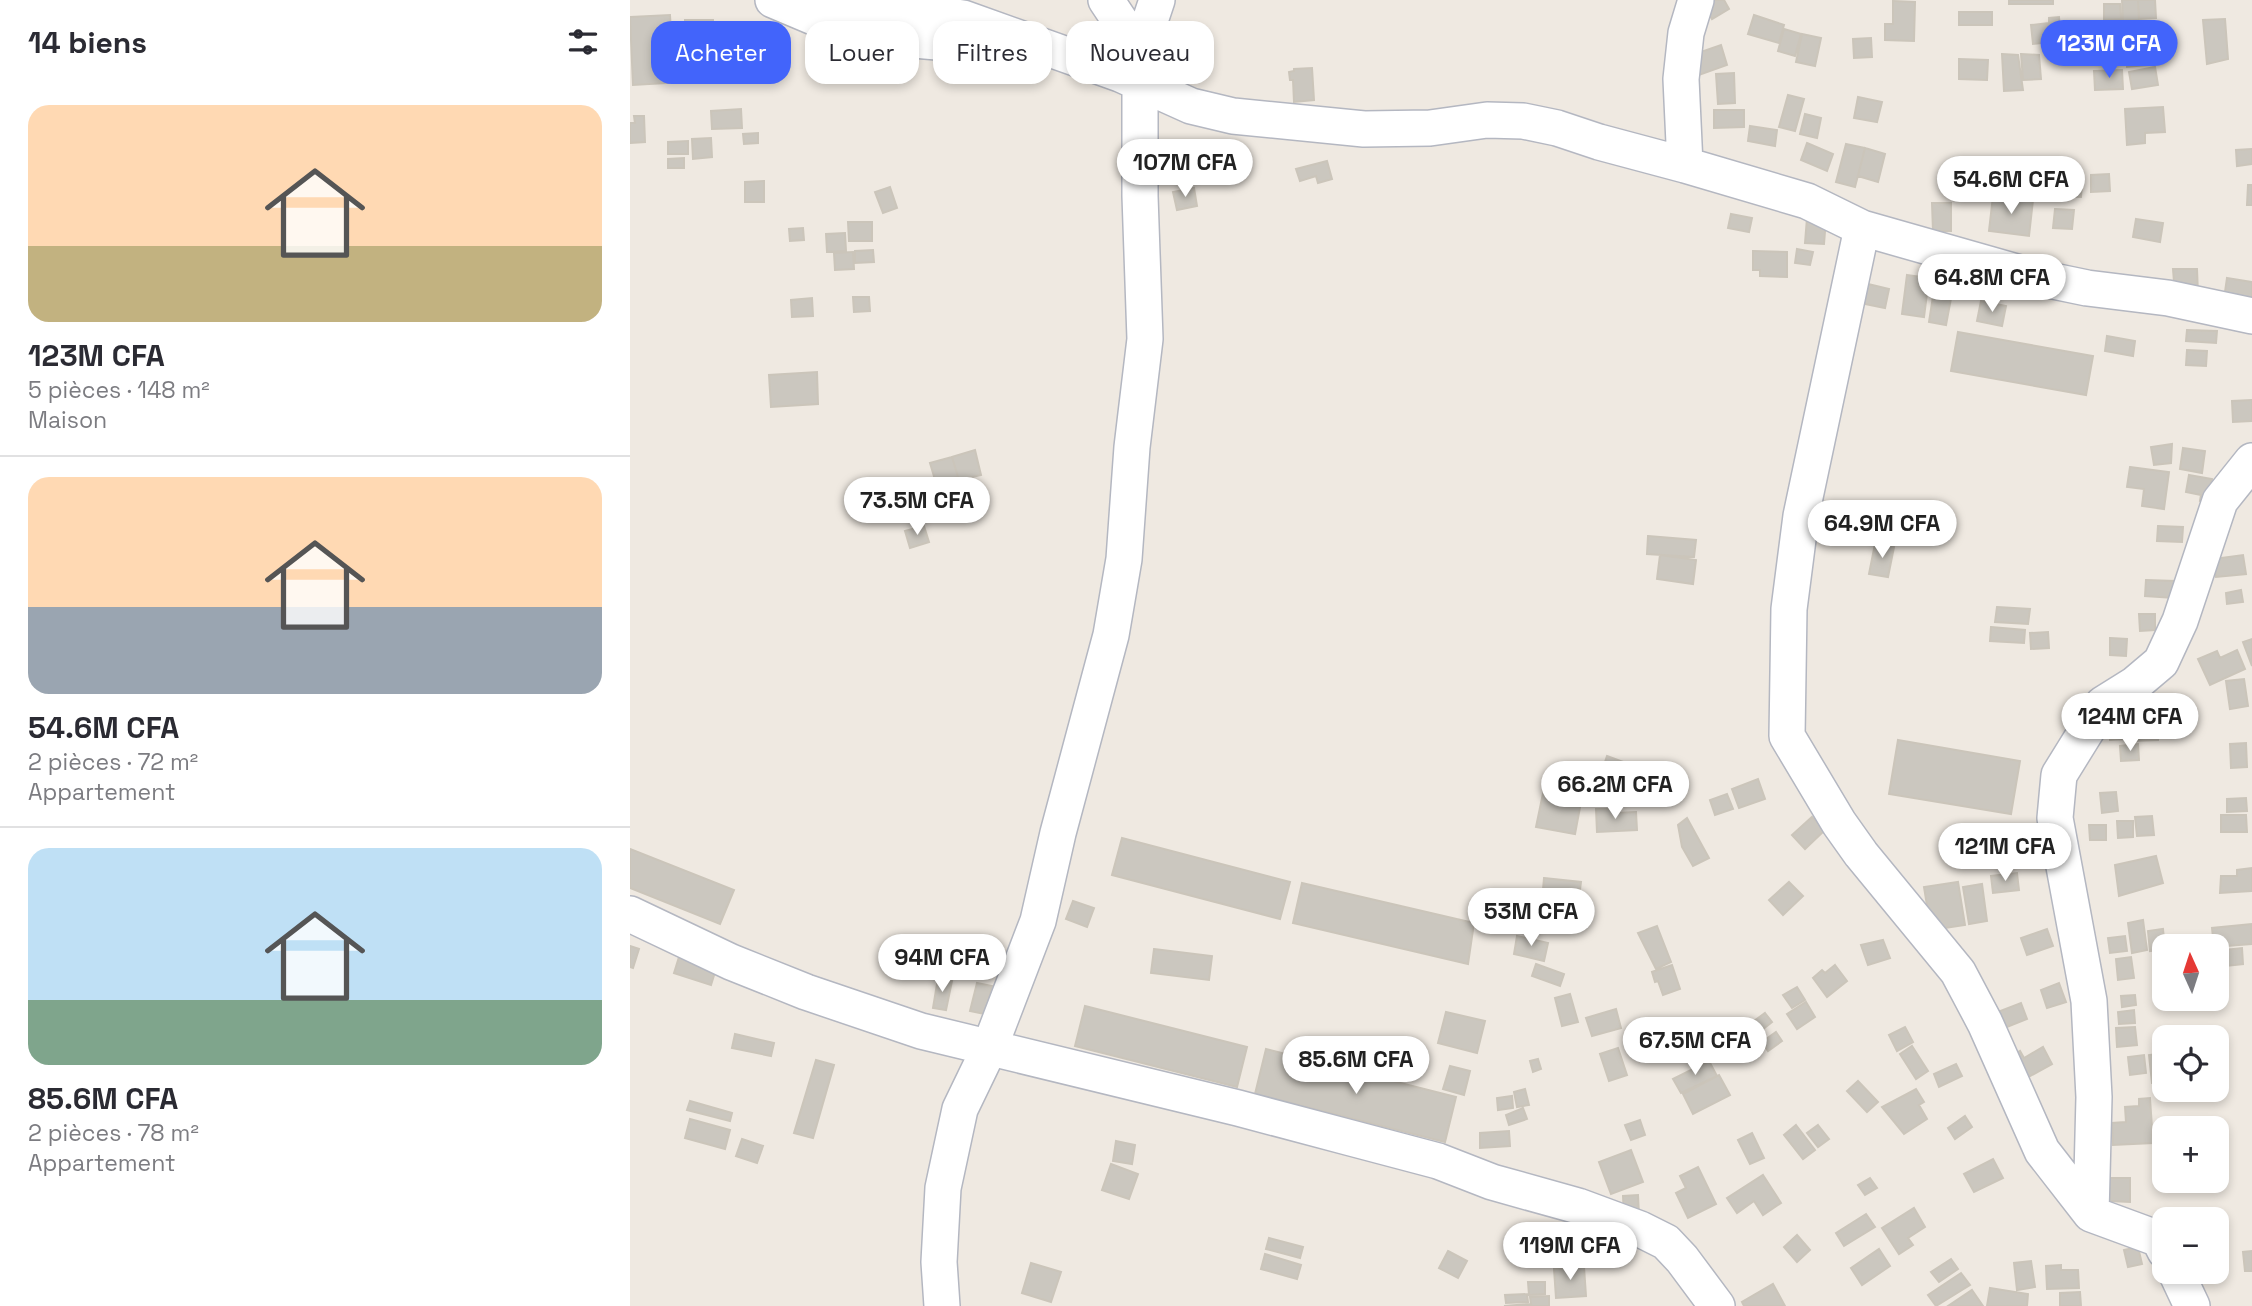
<!DOCTYPE html>
<html lang="fr">
<meta charset="utf-8">
<style>
:root{--surface:#fff;--page:#f7f7f7;--text:#2b2b33;--muted:#7c7c81;--line:#e1e1e2;--accent:#4264fb}
body{margin:0;font-family:"Space Grotesk",sans-serif;background:var(--page);color:var(--text);height:100vh;display:flex;flex-direction:column;font-size:26px;white-space:nowrap}
*{box-sizing:border-box;margin:0}
p{font-size:23px;color:var(--muted)}
.icon{flex:none;width:38px;height:38px;fill:none;stroke:currentColor;stroke-width:2;stroke-linecap:round;stroke-linejoin:round}
.map{position:relative;flex:1;overflow:hidden}
.drawer{display:flex;flex-direction:column;background:var(--surface);width:630px}
.drawer>*{flex:none}
.top-card{position:absolute;left:21px;top:21px;width:665px;height:63px;display:flex;gap:14px}
.needle{width:46px;rotate:357deg}
.buttons{position:absolute;left:1522px;top:934px;display:grid;gap:14px}
.buttons a{display:grid;place-items:center;width:77px;height:77px;border-radius:14px;background:var(--surface);box-shadow:0 4px 10px #0003;font-size:35px}
.price{position:absolute;translate:-50% -60px;padding:0 16px;border-radius:24px;background:#fff;color:#222;font-size:23px;line-height:46px;filter:drop-shadow(0 2px 4px #0008)}
.price::after{content:'';position:absolute;left:50%;top:42px;width:21px;height:16px;margin-left:-10px;background:inherit;clip-path:polygon(0 0,100% 0,50% 100%)}
.price.active{background:var(--accent);color:#fff}
ul{padding:0;list-style:none}
li{display:grid;align-content:center;gap:14px;height:371px;padding:0 28px}
li+li{border-top:2px solid var(--line)}
li span{display:grid;place-items:center;height:217px;border-radius:21px;color:#555}
li>.icon{margin-inline-start:auto}
span .icon{width:126px;height:126px;fill:#fffc;stroke-width:1}
li b{font-size:30px}
h2{display:flex;justify-content:space-between;align-items:center;height:84px;padding:0 28px;font-size:30px}
.pill{padding:0 24px;border-radius:21px;background:var(--surface);box-shadow:0 4px 10px #0003;font-size:24px;line-height:63px}
.pill.active{background:var(--accent);color:#fff}
main{display:flex;flex:1;min-height:0}
.map>svg:first-child{display:block}
.building{fill:#cbc7bf;stroke:#cbc5ba;stroke-width:2}
.lines{fill:none;stroke-linecap:round;stroke-linejoin:round}
.street-casing{stroke:#b4b7c1;stroke-width:38}
.street{stroke:#fff;stroke-width:35}
</style>
<main>
<section class="drawer">
<h2>14 biens<svg class="icon" aria-label="filters" viewBox="0 0 24 24"><path d="M4 7h16M4 17h16"/><circle cx="9" cy="7" r="2"/><circle cx="15" cy="17" r="2"/></svg></h2>
<ul>
<li><span style="background:linear-gradient(#ffd9b3 65%,#c2b280 0)"><svg class="icon" aria-label="home" viewBox="0 0 24 24"><path d="M3 11l9-7 9 7M6 9v11h12V9"/></svg></span><div><b>123M CFA</b><p>5 pièces · 148 m²</p><p>Maison</p></div></li>
<li><span style="background:linear-gradient(#ffd9b3 60%,#9aa5b1 0)"><svg class="icon" aria-label="home" viewBox="0 0 24 24"><path d="M3 11l9-7 9 7M6 9v11h12V9"/></svg></span><div><b>54.6M CFA</b><p>2 pièces · 72 m²</p><p>Appartement</p></div></li>
<li><span style="background:linear-gradient(#bfe0f5 70%,#7fa58c 0)"><svg class="icon" aria-label="home" viewBox="0 0 24 24"><path d="M3 11l9-7 9 7M6 9v11h12V9"/></svg></span><div><b>85.6M CFA</b><p>2 pièces · 78 m²</p><p>Appartement</p></div></li>
</ul>
</section>
<div class="map">
<svg width="1622" height="1306" viewBox="0 0 1622 1306">
<rect width="100%" height="100%" fill="#efe9e1"/>
<path class="building" d="M1079,0H1094L1099,9L1082,19L1073,3Z
M1379,0H1423V4H1379Z
M1492,0H1508L1509,20L1493,21Z
M1508,0H1525L1526,18L1509,19Z
M1263,1L1285,2L1284,41L1255,40V24H1263Z
M1474,4H1490L1491,19L1474,20Z
M1329,12H1362V25H1329Z
M40,15L42,49H51L53,82L3,85L0,17Z
M1124,15L1154,25L1149,43L1118,34Z
M1429,17L1431,41L1403,44L1401,25L1419,23V18Z
M1595,19L1598,59L1577,64L1573,20Z
M55,20H83V44L55,45Z
M1474,24L1475,42L1445,43L1444,26Z
M1154,29L1171,34L1165,56L1148,51Z
M1172,34L1191,38L1185,66L1166,62Z
M1514,35L1516,65L1497,67L1495,36Z
M1241,38L1242,57L1224,58L1223,39Z
M1091,45L1097,65L1066,76L1059,56Z
M120,49L121,80L83,81L82,50Z
M1372,54L1388,55L1393,90L1374,91Z
M1391,54L1409,55L1411,79L1393,80Z
M1329,59L1358,60L1357,80L1329,79Z
M1525,67L1528,85L1502,89L1499,72Z
M682,68L684,100L664,102L663,80H660L659,72L664,71V69Z
M1492,70L1493,89L1465,90L1464,71Z
M1104,73L1105,103L1088,104L1086,74Z
M1158,95L1174,99L1165,131L1149,127Z
M1228,97L1252,102L1247,122L1224,118Z
M1533,107L1535,132L1515,133V143L1497,145L1495,109Z
M111,109L112,128L82,129L81,111Z
M1084,110H1114V127L1084,128Z
M1175,114L1191,118L1187,138L1170,134Z
M4,116H14L15,142L0,143V123H5Z
M1120,126L1147,130L1145,146L1118,141Z
M128,133V143L114,144L113,134Z
M81,138L82,157L63,159L62,139Z
M58,141V154H38V142Z
M1177,143L1203,154L1197,171L1171,160Z
M1216,144L1235,148L1225,187L1206,182Z
M1235,148L1255,154L1248,182L1228,176Z
M535,149L545,179L524,186L514,155Z
M1622,149V164L1607,166L1606,150Z
M54,158V168H38V159Z
M697,161L702,179L688,183L686,176L670,181L666,169Z
M1395,171L1396,190L1370,192L1369,173Z
M1479,174L1480,191L1461,192V175Z
M134,181V202H115V182Z
M1424,182L1452,184L1451,197L1423,196Z
M1618,185H1622V205H1617Z
M260,187L267,208L253,213L245,192Z
M564,188L567,206L547,210L543,192Z
M1363,196L1403,200L1399,236L1359,231Z
M1302,203H1321V231H1303Z
M1425,209L1444,210L1442,229L1423,228Z
M1101,214L1122,218L1119,232L1098,228Z
M1177,218L1196,219L1194,244L1175,243Z
M1506,219L1533,223L1530,242L1503,237Z
M218,222H242V241H219Z
M173,228L174,240L160,241L159,229Z
M215,233L216,251L197,252L196,234Z
M1167,249L1183,252L1180,265L1165,263Z
M243,250L244,262L225,263V251Z
M1123,251L1157,252V277L1130,276V270H1123Z
M223,252L224,269L205,270L204,253Z
M1543,269H1567L1568,294L1545,295Z
M1277,275L1299,278L1294,317L1272,314Z
M1597,278L1622,282V303L1594,299Z
M1234,283L1259,289L1255,308L1230,303Z
M1304,290L1322,293L1316,325L1299,322Z
M223,297H239L240,311L224,312Z
M182,298L183,316L162,317L161,300Z
M1351,301L1376,306L1372,326L1347,321Z
M1557,330L1587,331L1586,343L1556,341Z
M1328,332L1463,356L1456,395L1321,371Z
M1477,336L1505,341L1503,356L1475,351Z
M1557,350L1577,351L1576,366L1556,365Z
M187,372L188,404L141,407L139,375Z
M1622,400V421L1603,422L1602,401Z
M1542,444L1541,463L1524,465L1521,447Z
M1553,448L1575,451L1572,473L1550,469Z
M345,450L351,475L329,480L322,457Z
M322,457L328,477L306,483L300,463Z
M1500,467L1539,472L1534,509L1512,506L1514,489L1497,487Z
M1559,475L1582,479L1578,502L1570,501L1571,495L1556,492Z
M294,526L299,542L280,548L275,531Z
M1528,526L1553,527L1552,542L1527,541Z
M1018,536L1066,540L1064,557L1017,554Z
M1245,544L1264,547L1258,577L1239,574Z
M1030,555L1066,560L1063,584L1027,579Z
M1613,555L1616,574L1586,577L1583,559Z
M1516,580L1545,581L1544,598L1515,596Z
M1611,590L1613,602L1597,604L1596,593Z
M1367,607L1400,609L1398,624L1365,622Z
M1509,614H1525V630L1510,631Z
M1361,627L1395,630L1394,643L1360,641Z
M1418,632L1419,648L1401,649L1400,633Z
M1480,638L1497,639L1496,656L1480,655Z
M1622,639V666L1613,642Z
M1607,650L1615,669L1580,685L1568,659L1587,651L1590,658Z
M1614,679L1618,706L1600,709L1596,681Z
M1479,722H1495V739L1480,740Z
M1502,727H1528V740L1501,741Z
M1268,740L1390,761L1381,814L1259,794Z
M1616,743L1617,767L1601,768L1600,744Z
M1508,744L1509,760L1491,761L1490,746Z
M977,756L999,764L992,784L970,777Z
M1043,767L1049,787L1034,791L1029,771Z
M916,779L954,786L945,834L906,827Z
M1128,779L1135,799L1109,808L1102,789Z
M1486,792L1488,811L1472,813L1470,793Z
M1097,794L1103,809L1085,815L1080,800Z
M1616,798L1617,811L1597,812V799Z
M966,809H984L985,813L1006,812L1007,830L967,832Z
M1591,815H1616L1617,832H1591Z
M1522,816L1524,835L1507,836L1505,817Z
M1182,817L1195,830L1175,849L1162,835Z
M1057,818L1079,858L1063,866L1052,847L1048,825Z
M1487,821H1503V837L1488,838Z
M1459,825H1476V840H1460Z
M492,838L660,882L650,919L482,875Z
M0,849L104,890L90,924L0,888Z
M1526,856L1533,883L1489,896L1485,865Z
M1622,868V891L1590,893L1591,876H1607V870Z
M1387,873L1389,890L1363,893L1361,876Z
M914,878L951,882L948,905L912,901Z
M1159,882L1173,896L1153,915L1139,900Z
M1328,882L1335,925L1301,930L1294,887Z
M672,883L844,923L838,964L663,923Z
M1352,884L1357,921L1339,924L1333,887Z
M443,901L464,908L457,927L436,919Z
M1513,920L1517,950L1502,953L1498,923Z
M1621,924L1622,944L1584,947L1582,928Z
M1027,926L1041,962L1026,969L1008,933Z
M1417,929L1423,946L1397,955L1391,938Z
M1533,929L1535,949L1520,951L1518,931Z
M887,936L918,943L914,961L884,954Z
M1495,936L1497,951L1480,953L1478,938Z
M1253,940L1260,958L1238,965L1231,945Z
M0,946L9,949L3,968L0,967Z
M1612,948L1613,964L1596,966L1595,950Z
M524,949L582,956L579,980L521,973Z
M1592,949L1594,969H1587V950Z
M49,957L86,969L81,985L44,973Z
M1501,957L1504,978L1488,980L1486,959Z
M906,964L934,974L930,986L902,976Z
M1042,965L1050,989L1033,995L1028,981L1025,982L1022,972Z
M1205,965L1217,981L1197,997L1183,978L1192,970L1195,973Z
M308,978L322,981L316,1010L303,1008Z
M347,983L362,986L355,1014L340,1011Z
M1429,983L1436,1002L1417,1008L1411,990Z
M1167,987L1175,1000L1162,1008L1153,995Z
M940,994L948,1022L932,1026L925,998Z
M1505,995L1506,1005L1492,1007L1491,996Z
M1176,1002L1185,1017L1167,1029L1157,1014Z
M1391,1003L1397,1019L1372,1029L1365,1013Z
M455,1006L617,1047L607,1087L445,1046Z
M986,1009L991,1028L962,1036L956,1018Z
M1504,1010L1505,1023L1489,1024L1488,1012Z
M816,1012L855,1021L847,1053L808,1043Z
M1135,1013L1142,1022L1132,1030L1124,1021Z
M1275,1027L1283,1042L1267,1051L1259,1035Z
M1505,1027L1507,1045L1487,1047L1486,1028Z
M1146,1032L1152,1041L1138,1051L1132,1042Z
M105,1034L144,1043L141,1056L102,1048Z
M1282,1046L1298,1071L1286,1079L1270,1054Z
M1413,1047L1422,1064L1393,1080L1380,1057L1390,1051L1394,1058Z
M988,1048L997,1075L979,1081L970,1054Z
M636,1049L826,1097L815,1142L625,1094Z
M1535,1053V1082L1522,1083L1519,1055Z
M1514,1055L1516,1073L1500,1075L1498,1057Z
M908,1059L911,1069L903,1072L900,1061Z
M186,1060L204,1065L183,1138L164,1133Z
M1079,1061L1087,1076L1051,1093L1043,1079Z
M1326,1064L1332,1076L1309,1087L1304,1074Z
M820,1066L840,1071L834,1095L813,1089Z
M1089,1075L1100,1095L1063,1114L1053,1094Z
M1228,1081L1248,1102L1237,1112L1217,1091Z
M895,1089L899,1105L887,1107L884,1092Z
M1286,1089L1294,1102L1289,1105L1297,1119L1274,1134L1252,1107Z
M882,1096L883,1108L868,1110L867,1098Z
M1520,1098L1523,1143L1483,1145L1482,1123L1496,1122L1495,1107L1509,1106V1099Z
M60,1101L102,1113L100,1121L57,1110Z
M893,1108L897,1119L879,1125L876,1115Z
M1335,1116L1342,1127L1325,1139L1318,1128Z
M60,1119L100,1130L95,1149L55,1138Z
M1010,1120L1015,1135L1001,1140L995,1125Z
M1166,1125L1185,1150L1173,1159L1154,1135Z
M1188,1125L1199,1139L1188,1147L1177,1133Z
M879,1131L880,1146L850,1148V1133Z
M1122,1133L1134,1158L1120,1164L1108,1140Z
M112,1139L133,1146L127,1163L106,1156Z
M486,1141L505,1145L502,1164L483,1161Z
M1001,1150L1013,1182L981,1194L969,1162Z
M1363,1159L1373,1178L1344,1192L1334,1174Z
M481,1164L508,1174L499,1199L472,1190Z
M1068,1167L1086,1204L1058,1218L1046,1193L1056,1188L1050,1176Z
M1133,1175L1151,1203L1133,1215L1124,1201L1107,1213L1097,1198Z
M1240,1178L1247,1188L1235,1195L1228,1185Z
M1480,1178H1500V1202L1480,1201Z
M1008,1195L1009,1216L994,1217L993,1196Z
M1284,1208L1295,1227L1278,1238L1283,1245L1269,1254L1252,1228Z
M1236,1214L1245,1227L1214,1246L1206,1233Z
M967,1227L969,1254L921,1257L919,1230Z
M1167,1235L1180,1250L1167,1262L1154,1247Z
M639,1238L673,1247L670,1258L636,1249Z
M1508,1247L1512,1264L1498,1267L1494,1250Z
M1249,1249L1260,1266L1232,1285L1221,1268Z
M818,1251L837,1261L828,1278L809,1268Z
M1622,1251V1271H1615L1613,1252Z
M635,1254L671,1265L667,1279L631,1269Z
M1321,1259L1328,1269L1309,1282L1301,1272Z
M1401,1261L1405,1287L1387,1290L1384,1263Z
M401,1263L431,1272L421,1302L392,1293Z
M1431,1265V1270H1448L1449,1288L1417,1289L1416,1266Z
M954,1267L956,1296L926,1298L924,1269Z
M1331,1273L1340,1285L1306,1306L1298,1295Z
M898,1282H915V1294L899,1295Z
M1143,1284L1155,1306H1114L1112,1302Z
M1360,1288L1398,1294L1397,1306H1357Z
M1342,1290L1353,1306H1318Z
M1450,1292L1451,1306H1430V1293Z
M897,1294L898,1302L876,1303L875,1295Z
M919,1296V1306H874L901,1304L900,1297Z"/>
<g class="lines">
<defs>
<path id="street" d="M143,0L226,35L307,42L368,37
M173,0L214,2L333,18L490,74L561,106L603,116L734,129L800,128L857,120L893,121L927,128L969,142L1055,165L1177,201L1232,228L1404,277L1457,288L1538,298L1622,316
M476,0L510,51
M1055,165L1051,79L1056,33L1066,0
M1232,228L1171,516L1159,609L1157,736L1209,823L1231,854L1328,972L1355,1023L1412,1151L1461,1214L1529,1239L1535,1251
M0,914L101,962L176,992L291,1031L608,1108L721,1138L808,1161L862,1182L948,1206L1010,1229L1036,1242L1052,1259L1087,1306
M1461,1214L1464,1097L1459,1001L1425,818L1429,775L1473,704L1505,684L1531,662L1550,621L1590,501L1622,461
M1546,1272L1562,1306
M312,1306L309,1262L313,1188L330,1109L359,1049L408,921L428,833L481,635L494,559L502,447L515,339L510,196V51L527,0"/>
</defs>
<use href="#street" class="street-casing"/>
<use href="#street" class="street"/>
</g>
</svg>
<div class="buttons">
<a><svg class="needle" viewBox="-14 -14 28 28"><path d="M0-13l5 13h-10z" fill="#e53935"/><path d="M0 13l5-13h-10z" fill="#7c7c81"/></svg></a>
<a><svg class="icon" aria-label="locate" viewBox="0 0 24 24"><circle cx="12" cy="12" r="6"/><path d="M12 2v4M12 18v4M2 12h4M18 12h4"/></svg></a>
<a>+</a>
<a>−</a>
</div>
<b class="price active" style="left:1479px;top:80px">123M CFA</b>
<b class="price" style="left:555px;top:199px">107M CFA</b>
<b class="price" style="left:1381px;top:216px">54.6M CFA</b>
<b class="price" style="left:1362px;top:314px">64.8M CFA</b>
<b class="price" style="left:287px;top:537px">73.5M CFA</b>
<b class="price" style="left:1252px;top:560px">64.9M CFA</b>
<b class="price" style="left:1500px;top:753px">124M CFA</b>
<b class="price" style="left:985px;top:821px">66.2M CFA</b>
<b class="price" style="left:1375px;top:883px">121M CFA</b>
<b class="price" style="left:901px;top:948px">53M CFA</b>
<b class="price" style="left:312px;top:994px">94M CFA</b>
<b class="price" style="left:1065px;top:1077px">67.5M CFA</b>
<b class="price" style="left:726px;top:1096px">85.6M CFA</b>
<b class="price" style="left:940px;top:1282px">119M CFA</b>
<div class="top-card">
<a class="pill active">Acheter</a>
<a class="pill">Louer</a>
<a class="pill">Filtres</a>
<a class="pill">Nouveau</a>
</div>
</div>
</main>
